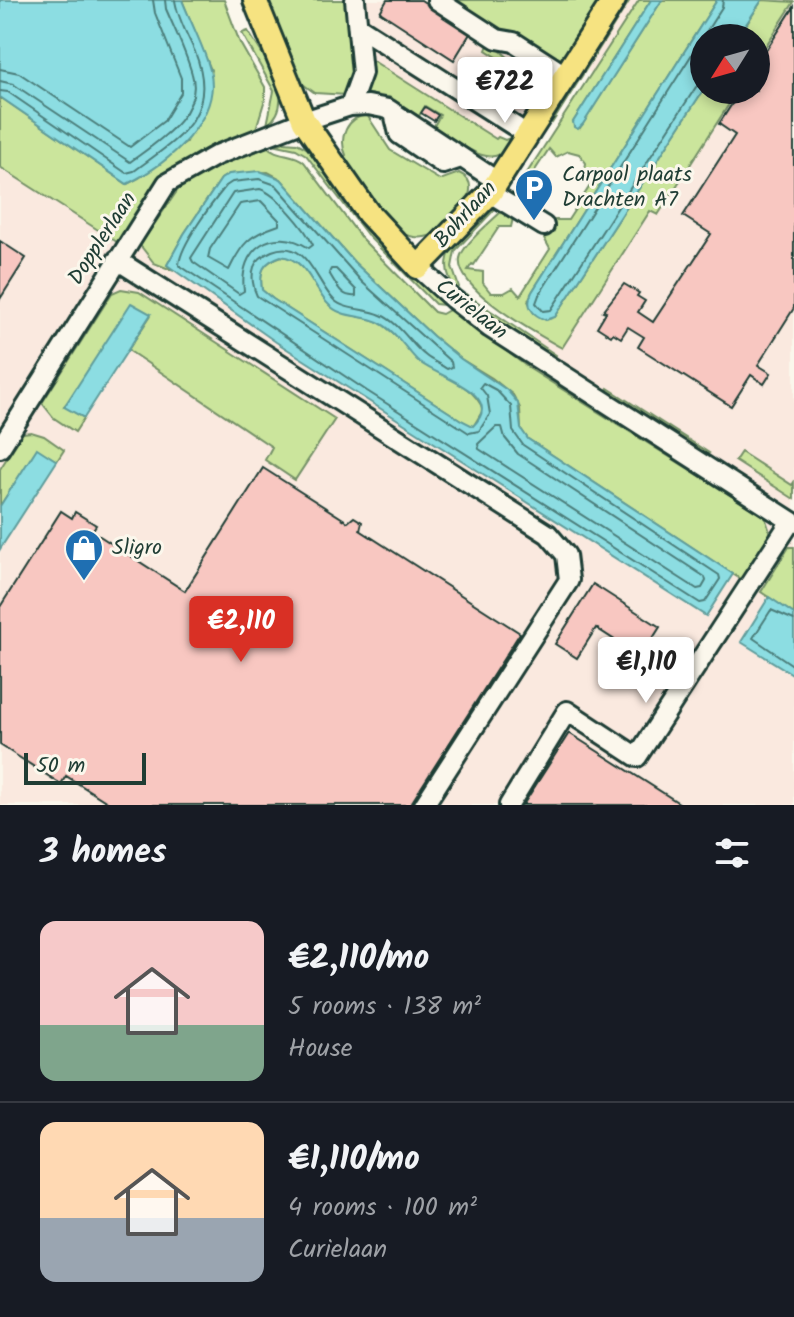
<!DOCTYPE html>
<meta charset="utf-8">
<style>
:root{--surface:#171b24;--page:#242831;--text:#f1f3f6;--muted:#9ea1a6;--line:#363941;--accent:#d93025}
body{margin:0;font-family:Kalam,sans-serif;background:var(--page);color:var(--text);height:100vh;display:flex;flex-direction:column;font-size:30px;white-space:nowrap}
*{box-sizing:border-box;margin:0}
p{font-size:26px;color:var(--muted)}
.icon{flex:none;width:44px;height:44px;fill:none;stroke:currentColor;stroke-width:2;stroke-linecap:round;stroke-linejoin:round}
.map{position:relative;height:805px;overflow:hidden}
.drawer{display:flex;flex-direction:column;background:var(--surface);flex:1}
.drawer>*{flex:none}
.needle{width:52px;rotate:233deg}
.controls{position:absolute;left:690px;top:24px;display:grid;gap:16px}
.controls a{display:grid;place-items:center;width:80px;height:80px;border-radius:50%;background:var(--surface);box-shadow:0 4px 12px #0003;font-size:40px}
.scale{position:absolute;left:24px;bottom:20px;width:122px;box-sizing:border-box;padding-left:8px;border:4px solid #1f3d34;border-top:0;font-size:22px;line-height:28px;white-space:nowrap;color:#1f3d34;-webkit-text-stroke:6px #fbf7ec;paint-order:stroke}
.price{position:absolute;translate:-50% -68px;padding:0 18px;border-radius:8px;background:#fff;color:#222;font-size:26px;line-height:52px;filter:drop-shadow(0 2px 4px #0008)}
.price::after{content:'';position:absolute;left:50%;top:48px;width:24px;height:18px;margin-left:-12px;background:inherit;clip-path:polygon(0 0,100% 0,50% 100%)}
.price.active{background:var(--accent);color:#fff}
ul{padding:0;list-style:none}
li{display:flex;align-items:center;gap:24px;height:200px;padding:0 40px}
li+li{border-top:2px solid var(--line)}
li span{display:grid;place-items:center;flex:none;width:224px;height:160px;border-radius:16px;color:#555}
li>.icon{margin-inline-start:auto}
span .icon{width:96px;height:96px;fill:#fffc;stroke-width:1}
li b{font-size:34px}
h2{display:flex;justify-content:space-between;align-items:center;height:96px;padding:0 40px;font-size:34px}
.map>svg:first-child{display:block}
.built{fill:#fae9df;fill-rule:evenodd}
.green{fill:#cbe59c;stroke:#759168;stroke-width:2}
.water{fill:#8cdde2;stroke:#609d9c;stroke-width:2;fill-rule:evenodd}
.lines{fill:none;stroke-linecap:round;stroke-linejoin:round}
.shore{stroke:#4b7d7a;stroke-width:2}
.building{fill:#f8c7c1;stroke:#1f3d34;stroke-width:2}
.minor-casing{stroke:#1f3d34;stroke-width:24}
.major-casing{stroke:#1f3d34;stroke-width:28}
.minor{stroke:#fbf7ec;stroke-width:18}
.major{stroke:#f6e381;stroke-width:22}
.labels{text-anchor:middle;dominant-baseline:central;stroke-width:6;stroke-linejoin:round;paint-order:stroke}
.poi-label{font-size:22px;fill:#1f3d34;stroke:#fbf7ec;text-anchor:start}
.street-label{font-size:22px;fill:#1f3d34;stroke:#fbf7ec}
</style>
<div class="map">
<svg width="794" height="805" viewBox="0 0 794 805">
<rect width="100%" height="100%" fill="#fbf7ec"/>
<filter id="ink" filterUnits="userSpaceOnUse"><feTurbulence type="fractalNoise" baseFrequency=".0125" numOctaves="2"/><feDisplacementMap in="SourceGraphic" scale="16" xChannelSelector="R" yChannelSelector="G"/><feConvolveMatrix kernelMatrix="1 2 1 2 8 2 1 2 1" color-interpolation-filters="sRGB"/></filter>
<g filter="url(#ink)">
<path class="built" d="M351,0H457L560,61L565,57L479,0H794V805H0V58L133,150L213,273L466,443L667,122L566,57L510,142L508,134L504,130L496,140L367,57ZM704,38H756V90H704Z"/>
<path class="green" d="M182,0H224L240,43L265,87V99L255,132C175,149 163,183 120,244L0,167V97L127,184L139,178L186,142L211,70Z
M263,0H351L358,60L347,95L315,93L296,79Z
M443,0H602L566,56L556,62L498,34Z
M623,0H630L552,123L546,119Z
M639,0H651L573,122L580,128L662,0H717L532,292L528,301L534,313L546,320L555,317L704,89L738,90L658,215L650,211L562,348C539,335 448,286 461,255C467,241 492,221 504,209L513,218L511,227H499L474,265L472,264L468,270L483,272V283L491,293H504L513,288L520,296L550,249L544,238L555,220H568L595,178L584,177L586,163L579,154L568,151L556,157L549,149L526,184L532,194L528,199L519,201L512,196Z
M762,0L794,2L756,61V38H738Z
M248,31C263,57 300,100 267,125L274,91L242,33Z
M490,40C499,49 507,59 520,65C532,70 540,66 550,75L545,88L486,50Z
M367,57L496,139L498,137L505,140L510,138C499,180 454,139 434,126L440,115L425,106L419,116L389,97L361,96Z
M367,115L390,150L440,180L459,173C491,187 446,231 429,236C420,239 408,237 399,232C382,222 354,177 341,159L346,155C338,138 347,117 367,115Z
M284,142L297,143L314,152L445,303L444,305L435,304L369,237L306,155L296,149L277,145Z
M267,146C277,157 293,152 304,162L362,239L434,312L442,314L451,309L530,369L765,517L771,535L742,580L528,439L521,429L520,408L513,395L492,378L461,359L433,336L354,262L281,179L268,172L229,174L221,179L184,234L167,265L174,271L154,263L140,245L182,184L205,168Z
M492,203L497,205L496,208L455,251L452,267L459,287L457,290C428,256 469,227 492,203Z
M282,256C311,260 314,297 336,310C350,318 369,315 382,324C390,330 399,338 406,344C412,350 415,358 422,363C443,377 475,385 483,410L473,427L461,420L273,299L262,290C259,271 263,262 282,256Z
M121,289L139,292L335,419L295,480L265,460L272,447L128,350L151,315L64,406L84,418L75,432L54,418L42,403L112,293Z
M466,294L556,355L554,359L483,313L462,296Z
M608,388L709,453L704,456L605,393Z
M31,432L44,436L64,450L57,461L37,449L0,506V469L23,433Z
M741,452L792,485L794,482V499L735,461Z
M789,547H794V614L761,592Z"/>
<path class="water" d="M0,0H182C191,23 204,47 210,70C223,119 166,165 127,184L0,97Z
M651,0H662L583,124L578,129L574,127L573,122Z
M717,0H762L737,38H704V89L555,317L546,320C532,315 525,306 532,292Z
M260,171L281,179L354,262L433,336L461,359L507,390L518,403L521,429L528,439L733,574L706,616L276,342L167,265L184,234L221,179L229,174ZM281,256C314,260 314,304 342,313C353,317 367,317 378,322C395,330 404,347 417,360C435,377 507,393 473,426L461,420L273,299L262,290C259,271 263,262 281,256Z
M131,303L151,314L84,418L64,407Z
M37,448L57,461L0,549V506Z
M769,597L794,614V675L741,642Z"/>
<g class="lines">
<path class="shore" d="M0,69L19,73L130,147L164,121L181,93V78L155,13L153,0
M0,81L13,84L130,162C157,142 204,114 192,74C186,52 175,30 166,9L165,0
M704,82L696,87L551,310L543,311L536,303L539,295L722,7L723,0
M0,91L8,92L126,173L134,171C179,138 220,115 195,52C188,36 177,17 175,0
M259,179L276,185L362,282L451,362L452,367L447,369C440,364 432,361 426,356C411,345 400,323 381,315C367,308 346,311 334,300C316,283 307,237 272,251C265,254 257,259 254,267C251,276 253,288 257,296L469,433L479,431L490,414L487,396L480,387L483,383L496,390L511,406L513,431L523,445L719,575L720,579L705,602L700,603L367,391L179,265C180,245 213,202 226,186L232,182Z
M260,189C277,194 306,229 313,245L309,248C273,224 238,249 244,291L239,294L193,262L191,258L233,193Z
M261,201L279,220V225C249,235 242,243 229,270L208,258L210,249L240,204Z
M331,269H336L356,290V296C341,298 337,285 329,273Z
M496,427H502L505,438L518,454L705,577L706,581L702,588L697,589L479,449L478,444Z
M794,620L771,610L753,638L794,666"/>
</g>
<path class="building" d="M387,0H421L430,6L432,4L471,32L454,60L380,12Z
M794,7V308L758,365L771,373L764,384L751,375L731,406L638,347L644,337L628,327L621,338L613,333L611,336L597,327L606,312L603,311L624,284L639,293L637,296L645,301L638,312L653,322L711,234L683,216L735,135L719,124L741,90H756V66Z
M425,107L438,115L434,121L421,113Z
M0,241L26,258L0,299Z
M263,468L348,522L354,517L362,522L360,530L520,633L410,805H112L66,776L61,784L0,745V607L61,511L72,518L75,512L96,525L92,531L185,591Z
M593,584L660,627L641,657L596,628L577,658L555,644Z
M569,733L682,805H523Z"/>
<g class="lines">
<defs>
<path id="minor" d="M437,0L497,39L514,42L565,75
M359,27L527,134
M461,92L477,68
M350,106L362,73L355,0
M394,113L399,134L443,164L461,158
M490,193L544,226
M117,260L548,534L566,555L569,580L424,805
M418,267L453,299L490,328L794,523
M0,448L167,183L217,155L304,121L350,106L368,105L388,109L497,181
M509,805L567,711L637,757L791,521"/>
<path id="major" d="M255,0L304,121L368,213L418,267L490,193L614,0"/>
</defs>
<use href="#minor" class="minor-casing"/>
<use href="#major" class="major-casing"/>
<use href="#minor" class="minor"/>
<use href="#major" class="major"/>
</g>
</g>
<defs>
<symbol id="parking-pin" viewBox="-11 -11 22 30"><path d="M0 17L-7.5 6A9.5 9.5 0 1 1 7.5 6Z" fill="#1f6fb2" stroke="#fbf7ec"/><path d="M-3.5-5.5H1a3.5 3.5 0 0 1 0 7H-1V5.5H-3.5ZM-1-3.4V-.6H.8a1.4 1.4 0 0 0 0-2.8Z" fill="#fff"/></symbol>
<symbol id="shop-pin" viewBox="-11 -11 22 30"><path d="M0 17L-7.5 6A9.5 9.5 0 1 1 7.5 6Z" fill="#1f6fb2" stroke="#fbf7ec"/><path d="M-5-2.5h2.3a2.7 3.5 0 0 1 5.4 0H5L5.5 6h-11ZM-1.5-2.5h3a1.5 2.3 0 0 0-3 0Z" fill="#fff"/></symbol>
</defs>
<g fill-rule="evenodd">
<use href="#parking-pin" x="512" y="166" width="44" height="60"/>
<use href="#shop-pin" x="62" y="526" width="44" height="60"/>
</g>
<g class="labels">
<g class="poi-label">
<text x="562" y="175">Carpool plaats<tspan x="562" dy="25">Drachten A7</tspan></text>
<text x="112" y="548">Sligro</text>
</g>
<g class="street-label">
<text transform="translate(466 215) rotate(-48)">Bohrlaan</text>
<text transform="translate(103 239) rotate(-57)">Dopplerlaan</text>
<text transform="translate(471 310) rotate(38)">Curielaan</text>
</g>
</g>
</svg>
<div class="controls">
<a><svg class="needle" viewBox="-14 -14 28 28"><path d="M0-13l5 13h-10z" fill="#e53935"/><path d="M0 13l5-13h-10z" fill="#9ea1a6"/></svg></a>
</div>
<div class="scale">50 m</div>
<b class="price" style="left:505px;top:125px">€722</b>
<b class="price active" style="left:241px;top:664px">€2,110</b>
<b class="price" style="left:646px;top:705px">€1,110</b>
</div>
<section class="drawer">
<h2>3 homes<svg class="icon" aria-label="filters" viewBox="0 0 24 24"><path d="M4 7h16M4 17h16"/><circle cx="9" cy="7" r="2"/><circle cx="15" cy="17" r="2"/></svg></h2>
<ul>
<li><span style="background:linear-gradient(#f6c9c9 65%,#7fa58c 0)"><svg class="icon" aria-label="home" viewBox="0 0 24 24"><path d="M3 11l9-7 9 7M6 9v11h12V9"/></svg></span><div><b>€2,110/mo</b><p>5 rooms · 138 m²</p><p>House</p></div></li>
<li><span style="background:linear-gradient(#ffd9b3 60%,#9aa5b1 0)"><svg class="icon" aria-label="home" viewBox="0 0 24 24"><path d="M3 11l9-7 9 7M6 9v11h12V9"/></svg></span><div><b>€1,110/mo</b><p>4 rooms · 100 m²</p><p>Curielaan</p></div></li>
</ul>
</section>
